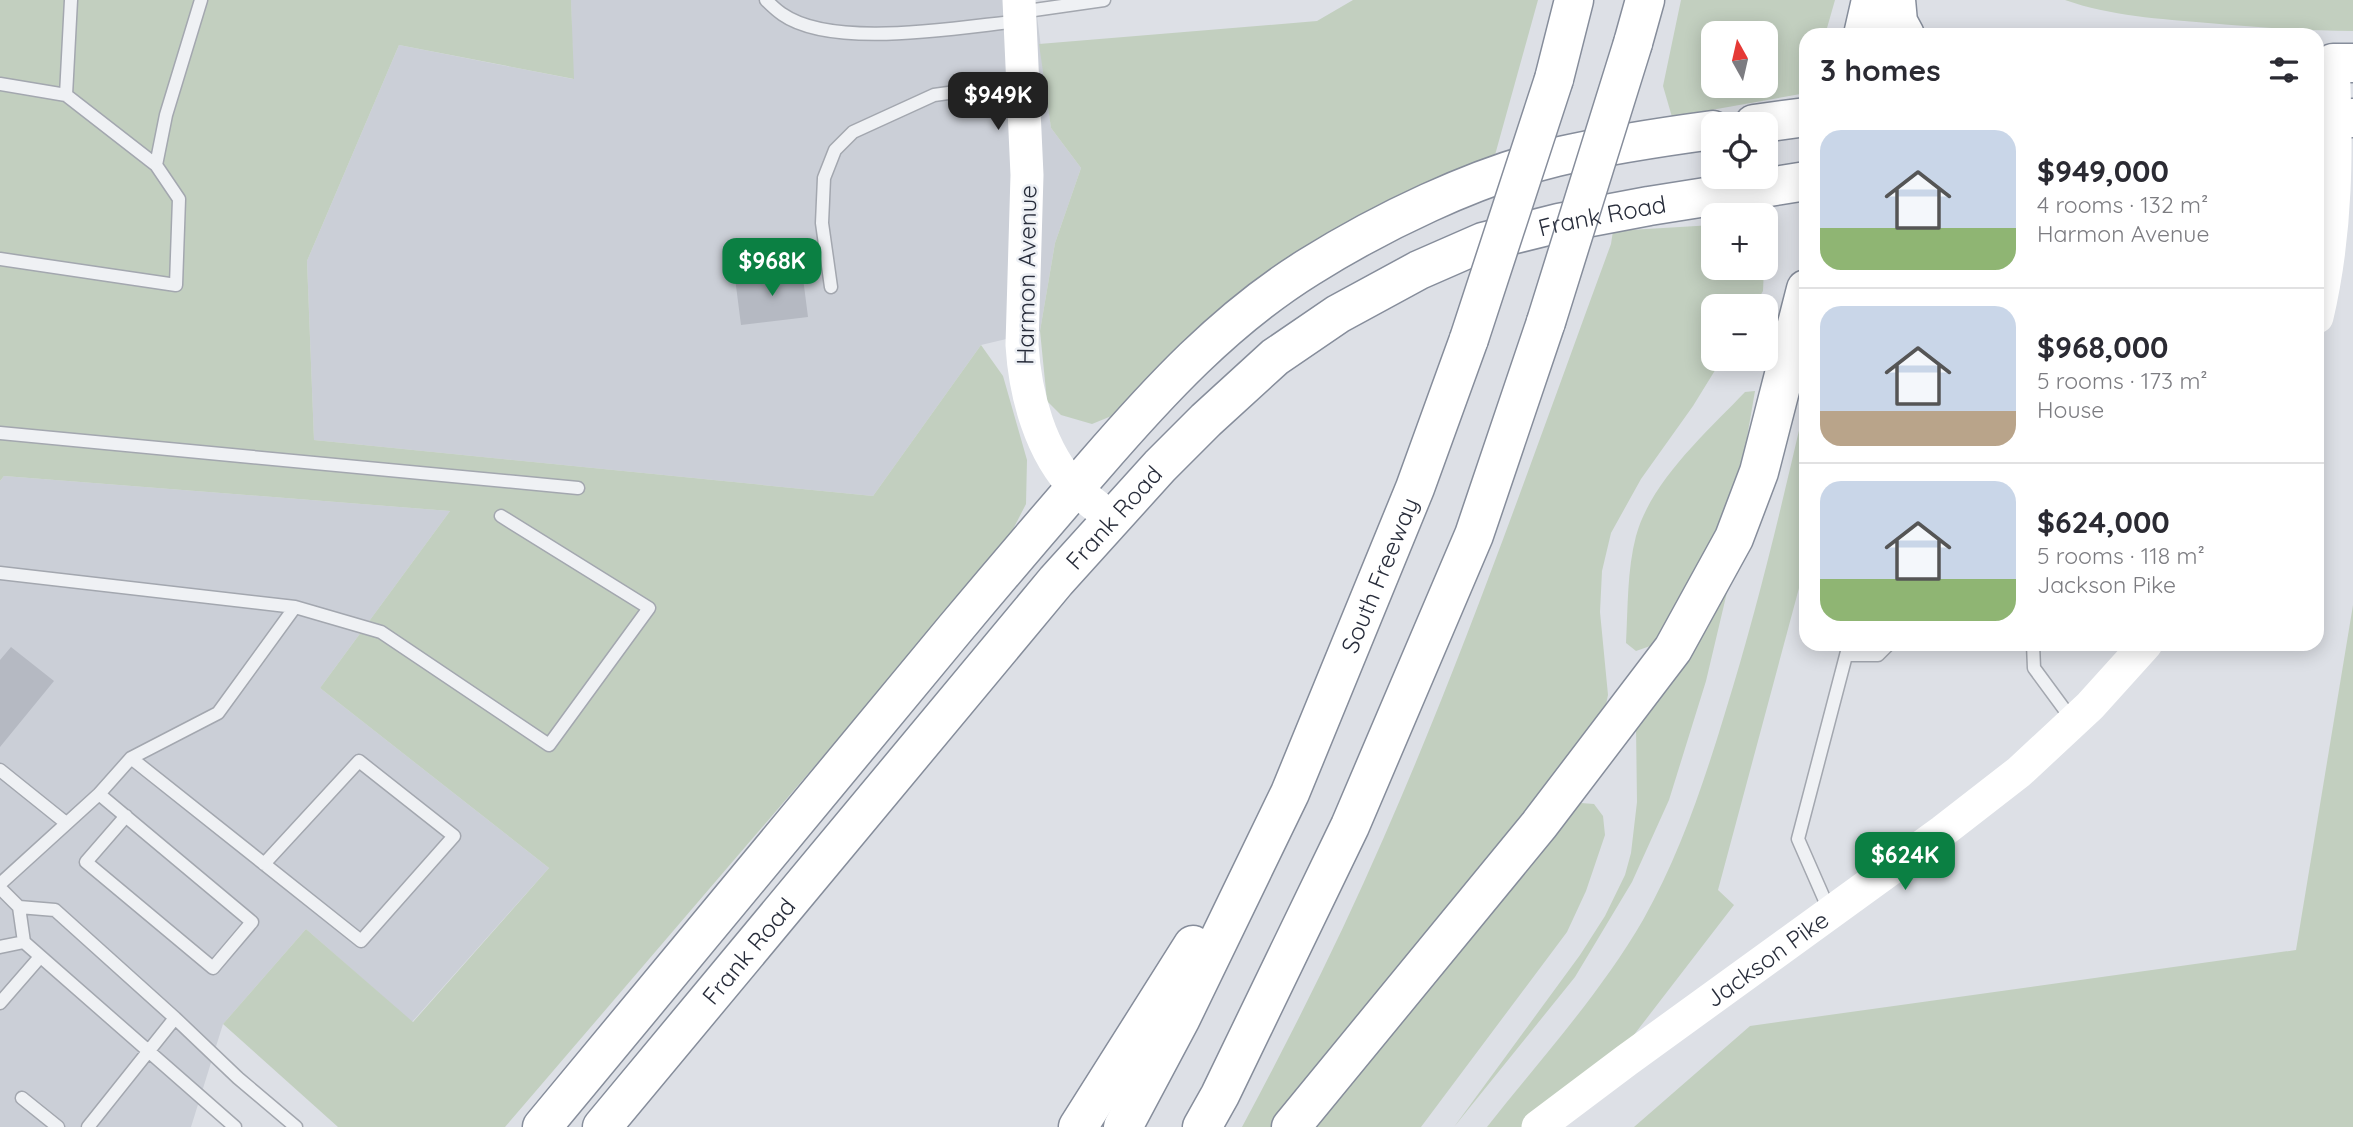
<!DOCTYPE html>
<meta charset="utf-8">
<style>
:root{--surface:#fff;--page:#f7f7f7;--text:#2b2b33;--muted:#7c7c81;--line:#e1e1e2;--accent:#0b8043}
body{margin:0;font-family:Quicksand,sans-serif;background:var(--page);color:var(--text);height:100vh;display:flex;flex-direction:column;font-size:26px;white-space:nowrap}
*{box-sizing:border-box;margin:0}
p{font-size:23px;color:var(--muted)}
.icon{flex:none;width:38px;height:38px;fill:none;stroke:currentColor;stroke-width:2;stroke-linecap:round;stroke-linejoin:round}
.map{position:relative;flex:1;overflow:hidden}
.sheet{position:absolute;left:1799px;top:28px;width:525px;height:623px;display:flex;flex-direction:column;background:var(--surface);border-radius:21px;box-shadow:0 4px 18px #0003}
.sheet>*{flex:none}
.needle{width:46px;rotate:352deg}
.buttons{position:absolute;left:1701px;top:21px;display:grid;gap:14px}
.buttons a{display:grid;place-items:center;width:77px;height:77px;border-radius:14px;background:var(--surface);box-shadow:0 4px 18px #0003;font-size:35px}
.price{position:absolute;translate:-50% -60px;padding:0 16px;border-radius:14px;background:var(--accent);color:#fff;font-size:23px;line-height:46px;filter:drop-shadow(0 2px 4px #0008)}
.price::after{content:'';position:absolute;left:50%;top:42px;width:21px;height:16px;margin-left:-10px;background:inherit;clip-path:polygon(0 0,100% 0,50% 100%)}
.price.current{background:#222;color:#fff}
ul{padding:0;list-style:none}
li{display:flex;align-items:center;gap:21px;height:175px;padding:0 21px}
li+li{border-top:2px solid var(--line)}
li span{display:grid;place-items:center;flex:none;width:196px;height:140px;border-radius:21px;color:#555}
li>.icon{margin-inline-start:auto}
span .icon{width:84px;height:84px;fill:#fffc;stroke-width:1}
li b{font-size:30px}
h2{display:flex;justify-content:space-between;align-items:center;height:84px;padding:0 21px;font-size:30px}
.map>svg:first-child{display:block}
.built{fill:#cbcfd7}
.green{fill:#c2cfbf;fill-rule:evenodd}
.building{fill:#b5b9c2}
.lines{fill:none;stroke-linecap:round;stroke-linejoin:round}
.service-casing{stroke:#a3a7af;stroke-width:15}
.trunk-casing{stroke:#868d9b;stroke-width:41}
.motorway-casing{stroke:#868d9b;stroke-width:41}
.service{stroke:#eff1f4;stroke-width:12}
.secondary{stroke:#fff;stroke-width:33}
.trunk{stroke:#fff;stroke-width:38}
.motorway{stroke:#fff;stroke-width:38}
.motorway-bridge-casing{stroke:#868d9b;stroke-width:41;stroke-linecap:butt}
.motorway-bridge{stroke:#fff;stroke-width:38}
.labels{text-anchor:middle;dominant-baseline:central;stroke-width:5;stroke-linejoin:round;paint-order:stroke}
.street-label{font-size:24px;fill:#282d3b;stroke:#eceff4}
</style>
<div class="map">
<svg width="2353" height="1127" viewBox="0 0 2353 1127">
<rect width="100%" height="100%" fill="#dde0e6"/>
<path class="built" d="M571,0H1035L1051,128L1081,168L1055,243L1040,331L981,345L873,496L314,440L307,261L399,45L573,79Z
M4,476L450,511L320,688L549,868L412,1022L306,929L223,1024L191,1127H0V481Z"/>
<path class="green" d="M0,0H571L574,79L399,45L307,261L314,440L873,496L981,345L1003,376L1027,460L1026,504L1006,543L505,1127H338L223,1024L306,929L413,1022L549,868L320,688L450,511L4,476L0,481Z
M1353,0H1538L1490,173L1114,415L1092,424L1061,415L1047,401L1040,331L1055,243L1081,168L1051,128L1039,44L1317,21Z
M1681,0H1835L1825,35H1806V93L1672,117L1663,86ZM1713,33H1766V86H1713Z
M2065,0H2353V31C2304,31 2257,27 2208,23C2161,19 2110,16 2065,0Z
M1713,225V268H1764L1763,291L1754,306H1713V359H1722L1693,406L1641,479L1611,533L1602,571L1600,612L1608,695L1603,719L1275,1127H1242C1293,1032 1341,936 1384,837C1469,643 1538,442 1611,244L1613,231Z
M1755,391L1739,484L1713,545L1656,644L1636,651L1626,643C1628,608 1627,570 1636,536C1651,481 1707,432 1745,392Z
M1806,400V562L1718,890L1734,905L1563,1127H1487C1540,1060 1600,994 1643,920C1680,854 1703,785 1725,713C1757,610 1782,505 1806,400Z
M1728,588L1706,681L1669,800L1632,882L1575,977L1454,1127L1580,955L1605,916L1625,875L1631,853L1637,802L1636,726Z
M2353,605V1127H1634L1750,1026L2296,950Z
M1581,803L1594,804L1603,816L1605,835L1586,891L1567,932L1421,1127H1313L1566,814Z"/>
<path class="building" d="M802,270L808,317L741,325L735,278Z
M11,647L54,681L0,747V660Z"/>
<g class="lines">
<defs>
<path id="service" d="M766,0C771,5 776,10 782,14C833,50 959,27 1020,21
M1020,12L1104,0
M0,84L66,95L156,165L179,199L176,285L0,259
M66,95L71,0
M156,165L166,115L201,0
M831,287L822,223L824,178L835,150L853,132L934,95L1020,83
M0,433L578,488
M0,573L295,607L381,632L549,745L649,608L501,516
M2033,644L2034,668L2073,721
M1847,655H1878L1889,644
M131,758L361,941L454,836L359,761L264,864
M0,770L66,823
M99,794L252,922L213,968L86,862L126,816
M0,884L99,794L131,758L218,713L295,607
M0,888L19,907L24,942L235,1127
M19,907L55,910L175,1018L238,1078L296,1127
M1830,912L1798,839L1849,644
M0,947L24,942
M0,1003L40,957
M22,1098L58,1127
M88,1127L175,1018"/>
<g id="trunk">
<path d="M1754,124L1806,117"/>
<path d="M542,1127C679,961 816,795 954,630C1000,575 1047,520 1094,466C1158,392 1225,319 1309,267C1381,222 1474,177 1556,157C1608,145 1661,137 1713,130"/>
<path id="s2" d="M602,1127L1056,581L1160,466L1206,420L1275,357L1338,314L1419,270L1483,242L1559,223L1649,206L1806,181"/>
</g>
<g id="motorway">
<path d="M1896,0L1898,22L1905,35"/>
<path d="M1863,35L1871,0"/>
<path d="M1633,43L1645,0"/>
<path d="M2333,63H2353"/>
<path d="M1554,79L1574,0"/>
<path d="M2335,119L2353,118"/>
<path d="M1078,1127L1193,945"/>
<path id="s3" d="M1123,1127L1181,1018L1290,793L1415,488L1469,339"/>
<path d="M1202,1127L1220,1095L1350,826L1474,535L1546,322"/>
<path d="M1291,1127L1539,825L1673,649L1734,538L1759,472L1806,289"/>
</g>
</defs>
<use href="#service" class="service-casing"/>
<use href="#trunk" class="trunk-casing"/>
<use href="#motorway" class="motorway-casing"/>
<use href="#service" class="service"/>
<g class="secondary">
<path d="M1019,0L1027,175L1022,345C1025,394 1040,452 1076,489C1087,500 1101,509 1114,520"/>
<path d="M2317,317C2337,232 2337,149 2333,63"/>
<path id="s1" d="M1538,1127L1627,1060L1943,831L2019,772L2090,706L2146,644"/>
</g>
<use href="#trunk" class="trunk"/>
<use href="#motorway" class="motorway"/>
<defs>
<path id="motorway-bridge" d="M1546,322L1633,43
M1469,339L1554,79"/>
</defs>
<use href="#motorway-bridge" class="motorway-bridge-casing"/>
<use href="#motorway-bridge" class="motorway-bridge"/>
</g>
<g class="labels">
<g class="street-label">
<text stroke="none"><textPath href="#s2" startOffset="1384">Frank Road</textPath></text>
<text transform="translate(1026 275) rotate(-89)">Harmon Avenue</text>
<text stroke="none"><textPath href="#s2" startOffset="796">Frank Road</textPath></text>
<text stroke="none"><textPath href="#s3" startOffset="609">South Freeway</textPath></text>
<text stroke="none"><textPath href="#s2" startOffset="229">Frank Road</textPath></text>
<text stroke="none"><textPath href="#s1" startOffset="284">Jackson Pike</textPath></text>
</g>
</g>
</svg>
<div class="buttons">
<a><svg class="needle" viewBox="-14 -14 28 28"><path d="M0-13l5 13h-10z" fill="#e53935"/><path d="M0 13l5-13h-10z" fill="#7c7c81"/></svg></a>
<a><svg class="icon" aria-label="locate" viewBox="0 0 24 24"><circle cx="12" cy="12" r="6"/><path d="M12 2v4M12 18v4M2 12h4M18 12h4"/></svg></a>
<a>+</a>
<a>−</a>
</div>
<b class="price current" style="left:998px;top:132px">$949K</b>
<b class="price" style="left:772px;top:298px">$968K</b>
<b class="price" style="left:1905px;top:892px">$624K</b>
<section class="sheet">
<h2>3 homes<svg class="icon" aria-label="filters" viewBox="0 0 24 24"><path d="M4 7h16M4 17h16"/><circle cx="9" cy="7" r="2"/><circle cx="15" cy="17" r="2"/></svg></h2>
<ul>
<li><span style="background:linear-gradient(#c9d6e8 70%,#8fb573 0)"><svg class="icon" aria-label="home" viewBox="0 0 24 24"><path d="M3 11l9-7 9 7M6 9v11h12V9"/></svg></span><div><b>$949,000</b><p>4 rooms · 132 m²</p><p>Harmon Avenue</p></div></li>
<li><span style="background:linear-gradient(#c9d6e8 75%,#b9a48a 0)"><svg class="icon" aria-label="home" viewBox="0 0 24 24"><path d="M3 11l9-7 9 7M6 9v11h12V9"/></svg></span><div><b>$968,000</b><p>5 rooms · 173 m²</p><p>House</p></div></li>
<li><span style="background:linear-gradient(#c9d6e8 70%,#8fb573 0)"><svg class="icon" aria-label="home" viewBox="0 0 24 24"><path d="M3 11l9-7 9 7M6 9v11h12V9"/></svg></span><div><b>$624,000</b><p>5 rooms · 118 m²</p><p>Jackson Pike</p></div></li>
</ul>
</section>
</div>
